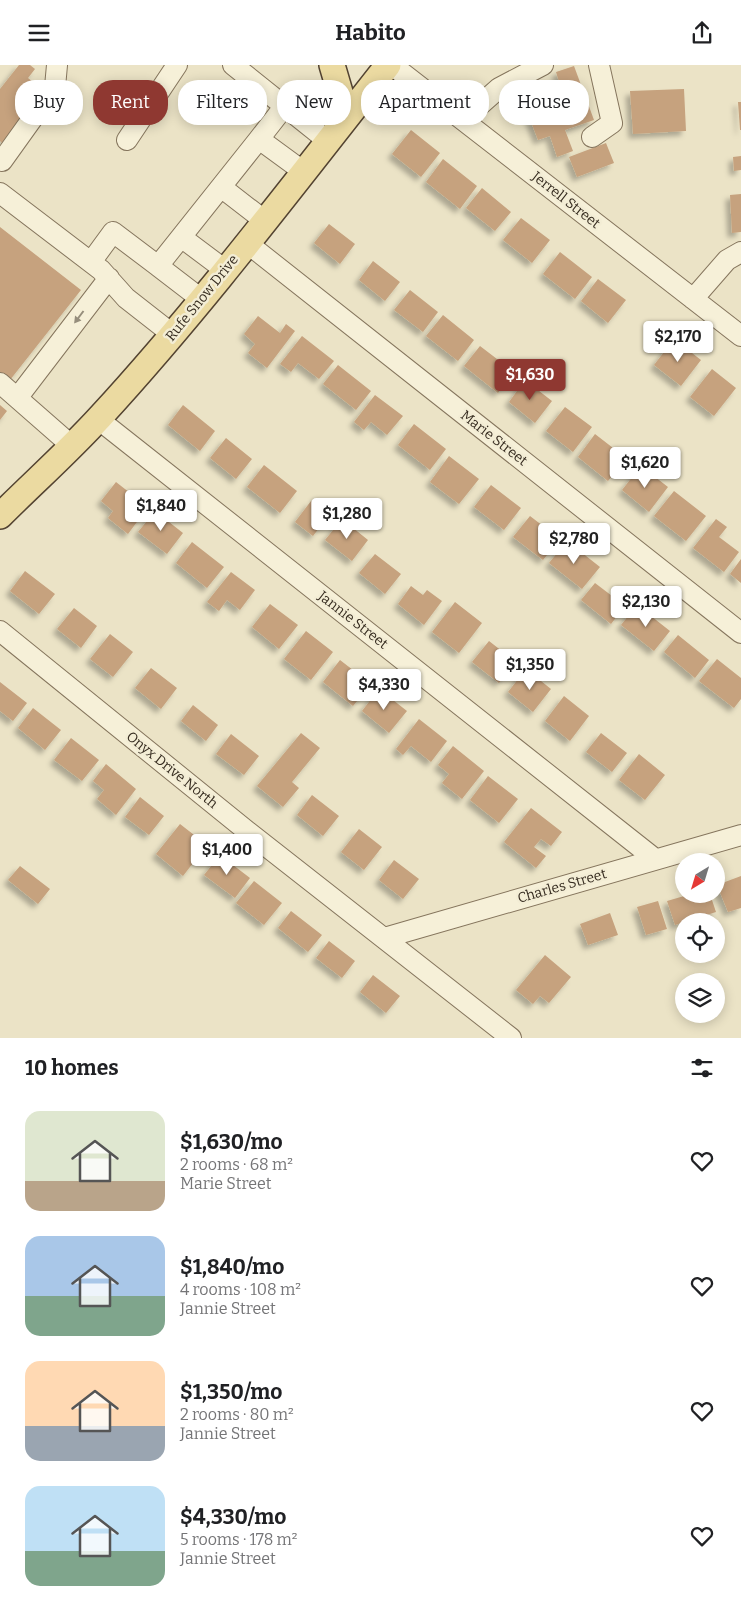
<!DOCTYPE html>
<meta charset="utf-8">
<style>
:root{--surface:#fff;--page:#f6f6f6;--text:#202124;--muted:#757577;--accent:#8f3831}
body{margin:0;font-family:Bitter,serif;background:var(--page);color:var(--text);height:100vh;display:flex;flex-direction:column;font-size:19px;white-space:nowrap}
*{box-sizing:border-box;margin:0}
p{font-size:16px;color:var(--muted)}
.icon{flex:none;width:28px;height:28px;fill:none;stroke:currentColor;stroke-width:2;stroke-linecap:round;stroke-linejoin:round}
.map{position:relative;height:973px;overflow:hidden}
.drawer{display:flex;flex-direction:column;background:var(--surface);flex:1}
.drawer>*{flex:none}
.banner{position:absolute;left:15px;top:15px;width:711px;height:45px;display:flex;gap:10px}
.needle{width:32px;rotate:218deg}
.tools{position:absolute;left:675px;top:788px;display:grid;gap:10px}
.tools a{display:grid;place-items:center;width:50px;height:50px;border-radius:50%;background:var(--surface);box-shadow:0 2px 12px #0003;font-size:25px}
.price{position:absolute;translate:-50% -42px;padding:0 11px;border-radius:5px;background:#fff;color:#222;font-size:16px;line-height:32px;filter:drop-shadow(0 1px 2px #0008)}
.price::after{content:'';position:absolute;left:50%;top:30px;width:15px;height:11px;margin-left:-8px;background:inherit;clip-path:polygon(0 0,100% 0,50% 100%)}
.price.selected{background:var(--accent);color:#fff}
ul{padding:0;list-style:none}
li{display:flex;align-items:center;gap:15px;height:125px;padding:0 25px}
li span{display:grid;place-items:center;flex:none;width:140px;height:100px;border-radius:15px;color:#555}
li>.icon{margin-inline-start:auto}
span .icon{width:60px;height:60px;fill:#fffc;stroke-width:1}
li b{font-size:21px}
h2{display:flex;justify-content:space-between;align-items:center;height:60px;padding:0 25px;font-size:21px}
.tag{padding:0 18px;border-radius:20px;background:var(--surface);box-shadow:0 2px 12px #0003;font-size:18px;line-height:45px}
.tag.selected{background:var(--accent);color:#fff}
header{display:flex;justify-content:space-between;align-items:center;height:65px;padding:0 25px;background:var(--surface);font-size:22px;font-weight:700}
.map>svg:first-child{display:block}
.building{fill:#c6a27e;filter:url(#shadow)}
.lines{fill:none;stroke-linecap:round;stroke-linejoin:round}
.minor-casing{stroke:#85755d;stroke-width:22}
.major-casing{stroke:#534331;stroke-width:28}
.minor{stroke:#f6f0d8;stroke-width:20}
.major{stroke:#ebdaa1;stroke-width:25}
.oneway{fill:#968e7c}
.labels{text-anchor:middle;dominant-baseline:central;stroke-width:5;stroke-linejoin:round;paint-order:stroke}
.street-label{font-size:14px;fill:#362c20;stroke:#f3edd5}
</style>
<header><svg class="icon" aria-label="menu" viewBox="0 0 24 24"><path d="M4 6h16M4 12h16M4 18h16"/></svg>Habito<svg class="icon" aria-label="share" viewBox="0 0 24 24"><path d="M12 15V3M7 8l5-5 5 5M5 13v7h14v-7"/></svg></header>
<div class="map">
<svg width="741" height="973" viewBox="0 0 741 973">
<defs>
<filter id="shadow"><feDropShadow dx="-4.5" dy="4.5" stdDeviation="2.5" flood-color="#0004"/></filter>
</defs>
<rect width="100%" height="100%" fill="#ebe3c6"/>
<path class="building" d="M19,0H30L35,4L28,13L43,25L2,78L0,76V24Z
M574,1L594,55L565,65L573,86L557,92L550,71L538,75L523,36L561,23L556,7Z
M684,24L686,66L633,69L630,26Z
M738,37H741V65H740Z
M411,65L440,88L421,112L392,89Z
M606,78L614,98L577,112L569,92Z
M741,91V105L734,106L733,92Z
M443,94L477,121L460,144L426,117Z
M482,123L511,147L495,166L466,143Z
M741,129V167L732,168L730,130Z
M521,153L550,175L532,198L503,175Z
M329,159L355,179L340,199L314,178Z
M0,162L81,225L10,315L0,307Z
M560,187L592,212L575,234L543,209Z
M373,196L400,217L385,236L359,215Z
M598,214L626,235L608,258L581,236Z
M410,225L438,247L423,267L394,245Z
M443,250L474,275L458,296L426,271Z
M258,251L280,268L286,259L295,266L267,303L248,288L255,279L244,269Z
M302,271L334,296L319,314L298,298L291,307L280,299Z
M674,274L701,295L681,321L654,300Z
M480,281L514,307L498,328L464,301Z
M338,300L371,326L356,345L323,319Z
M712,304L736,323L714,351L690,332Z
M525,315L552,336L535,358L509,337Z
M375,330L403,351L387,370L371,357L364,365L354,357Z
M0,340L7,346L0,355Z
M183,340L215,366L200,386L168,360Z
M565,342L592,362L573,387L546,366Z
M414,359L446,384L430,405L398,380Z
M595,369L626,393L608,416L578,392Z
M226,373L252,394L236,414L210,393Z
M449,391L479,414L459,439L430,417Z
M264,400L297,426L280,448L247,422Z
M641,401L668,422L649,447L622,425Z
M116,417L148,442L128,469L108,453L113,446L101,436Z
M491,420L521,443L504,465L474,442Z
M674,426L706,451L686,476L654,451Z
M311,436L329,450L313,471L295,457Z
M155,446L183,468L167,489L138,467Z
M530,451L560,474L543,495L513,472Z
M342,454L368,475L352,496L325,475Z
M716,454L727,462L719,472L739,487L724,507L693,483Z
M567,476L600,502L582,524L549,498Z
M192,477L224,502L207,523L176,498Z
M375,489L401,509L385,529L359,508Z
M741,494V518L730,509Z
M25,506L55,529L39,549L10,526Z
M231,507L255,525L240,545L227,535L219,546L207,537Z
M595,518L616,534L622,526L631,533L611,559L581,535Z
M411,521L423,530L427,525L442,536L424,560L398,539Z
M455,537L482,558L459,588L432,567Z
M270,539L298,560L279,584L252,562Z
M637,540L670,566L654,586L621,560Z
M74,543L97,561L81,583L57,564Z
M306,566L333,587L311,615L284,594Z
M110,569L133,587L113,612L90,594Z
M678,570L709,595L695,613L664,587Z
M489,576L516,597L499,618L472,597Z
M717,594L741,613V634L734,643L699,616Z
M340,595L371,619L353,641L323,617Z
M151,603L177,623L161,644L135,623Z
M526,604L551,624L533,647L508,627Z
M0,617L27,638L13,656L0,646Z
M379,624L407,646L389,668L362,646Z
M564,631L589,651L570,676L545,656Z
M193,640L218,660L206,676L181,656Z
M33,643L61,665L45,685L18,663Z
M419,654L447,676L431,697L411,681L403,690L396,684Z
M301,668L320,683L292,717L299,723L283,742L257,721Z
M601,668L627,688L612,707L586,687Z
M231,669L259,691L244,710L216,689Z
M71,673L99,695L82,716L54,695Z
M453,681L484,706L462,734L442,718L449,709L438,700Z
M639,689L665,710L645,735L619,715Z
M106,699L136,724L116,750L97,734L104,725L93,716Z
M488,711L518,734L499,758L470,735Z
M312,730L339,751L323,771L297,750Z
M140,732L164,751L149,770L125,752Z
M531,743L562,767L551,781L541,774L534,782L546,791L536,803L504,777Z
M180,759L207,780L183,811L156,789Z
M359,764L382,782L364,805L341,787Z
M220,790L250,813L235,833L204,810Z
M394,795L419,814L403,834L379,815Z
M20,801L50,824L38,839L8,815Z
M741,811V843L728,847L717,820Z
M254,816L282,838L264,860L236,838Z
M691,829H710L716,847L675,860L667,836Z
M658,836L667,864L646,870L637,842Z
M291,846L322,870L308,887L278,863Z
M610,848L618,870L588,880L580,859Z
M329,876L355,896L342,913L316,893Z
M545,890L571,912L549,938L540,931L533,939L516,925Z
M373,910L400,931L386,948L360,927Z"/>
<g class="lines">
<defs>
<path id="minor" d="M233,0L328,76
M392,0L741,271
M284,42L259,74L304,107
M463,55L499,23L543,0
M592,72L612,58L599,0
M127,75L177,0
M2,96L55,22L57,0
M221,122L265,156
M0,128L101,205L126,233L172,269
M181,172L225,205
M247,178L741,568
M91,197L113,167L158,201
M201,234L158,201L259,74
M693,234L727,195L741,187
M0,318L72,381
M18,332L109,213
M98,354L655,794
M0,566L247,766L511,973
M384,873L741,770"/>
<path id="major" d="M332,0L342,34V58
M0,451C33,418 68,387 100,352C202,241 294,119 388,0"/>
</defs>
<use href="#minor" class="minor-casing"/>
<use href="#major" class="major-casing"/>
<use href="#minor" class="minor"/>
<use href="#major" class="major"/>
</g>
<defs><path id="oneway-solid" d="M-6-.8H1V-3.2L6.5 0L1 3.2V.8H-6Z" transform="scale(1.25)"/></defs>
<use class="oneway" href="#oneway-solid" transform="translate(79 252) rotate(127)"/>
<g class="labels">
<g class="street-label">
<text transform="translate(566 135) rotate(38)">Jerrell Street</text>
<text transform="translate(202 233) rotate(-51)">Rufe Snow Drive</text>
<text transform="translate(494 373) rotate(38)">Marie Street</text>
<text transform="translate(353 555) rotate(38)">Jannie Street</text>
<text transform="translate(172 705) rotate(39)">Onyx Drive North</text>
<text transform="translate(562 821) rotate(-16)">Charles Street</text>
</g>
</g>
</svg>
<div class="tools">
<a><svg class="needle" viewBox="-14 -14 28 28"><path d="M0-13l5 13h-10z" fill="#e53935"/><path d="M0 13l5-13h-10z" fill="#757577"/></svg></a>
<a><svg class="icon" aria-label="locate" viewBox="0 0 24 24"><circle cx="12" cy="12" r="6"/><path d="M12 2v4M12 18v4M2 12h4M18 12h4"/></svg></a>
<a><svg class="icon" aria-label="layers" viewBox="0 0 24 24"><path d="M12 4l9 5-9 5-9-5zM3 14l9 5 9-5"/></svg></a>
</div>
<b class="price" style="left:678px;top:298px">$2,170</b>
<b class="price selected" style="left:530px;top:336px">$1,630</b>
<b class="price" style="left:645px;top:424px">$1,620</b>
<b class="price" style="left:161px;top:467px">$1,840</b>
<b class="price" style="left:347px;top:475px">$1,280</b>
<b class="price" style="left:574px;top:500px">$2,780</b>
<b class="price" style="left:646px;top:563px">$2,130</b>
<b class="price" style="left:530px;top:626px">$1,350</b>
<b class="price" style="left:384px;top:646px">$4,330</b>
<b class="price" style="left:227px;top:811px">$1,400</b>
<div class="banner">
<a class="tag">Buy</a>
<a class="tag selected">Rent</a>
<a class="tag">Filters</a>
<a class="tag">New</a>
<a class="tag">Apartment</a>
<a class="tag">House</a>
</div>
</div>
<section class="drawer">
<h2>10 homes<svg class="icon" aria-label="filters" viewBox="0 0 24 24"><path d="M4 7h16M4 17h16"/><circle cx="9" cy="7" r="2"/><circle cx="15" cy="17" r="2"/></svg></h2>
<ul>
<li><span style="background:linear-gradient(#dfe7d0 70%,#b9a48a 0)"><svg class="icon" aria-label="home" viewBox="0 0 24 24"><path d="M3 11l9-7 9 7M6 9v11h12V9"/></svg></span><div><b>$1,630/mo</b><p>2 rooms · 68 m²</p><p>Marie Street</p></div><svg class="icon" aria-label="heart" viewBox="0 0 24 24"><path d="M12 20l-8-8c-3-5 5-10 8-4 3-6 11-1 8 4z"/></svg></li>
<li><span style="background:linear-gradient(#a9c7e8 60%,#7fa58c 0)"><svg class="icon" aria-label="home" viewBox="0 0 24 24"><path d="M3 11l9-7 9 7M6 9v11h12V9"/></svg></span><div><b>$1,840/mo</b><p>4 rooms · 108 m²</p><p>Jannie Street</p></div><svg class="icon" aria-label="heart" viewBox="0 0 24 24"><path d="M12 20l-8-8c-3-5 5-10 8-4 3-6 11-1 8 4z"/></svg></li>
<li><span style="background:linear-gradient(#ffd9b3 65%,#9aa5b1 0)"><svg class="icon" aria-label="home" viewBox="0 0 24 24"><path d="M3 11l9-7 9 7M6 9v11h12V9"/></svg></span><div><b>$1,350/mo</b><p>2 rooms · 80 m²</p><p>Jannie Street</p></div><svg class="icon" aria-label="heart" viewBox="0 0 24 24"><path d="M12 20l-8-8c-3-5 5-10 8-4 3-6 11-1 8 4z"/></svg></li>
<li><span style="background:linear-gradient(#bfe0f5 65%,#7fa58c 0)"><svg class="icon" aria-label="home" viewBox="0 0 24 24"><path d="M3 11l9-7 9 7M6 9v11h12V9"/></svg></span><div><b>$4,330/mo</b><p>5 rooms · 178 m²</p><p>Jannie Street</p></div><svg class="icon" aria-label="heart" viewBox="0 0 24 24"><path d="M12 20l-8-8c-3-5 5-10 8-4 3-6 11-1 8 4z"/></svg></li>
</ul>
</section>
